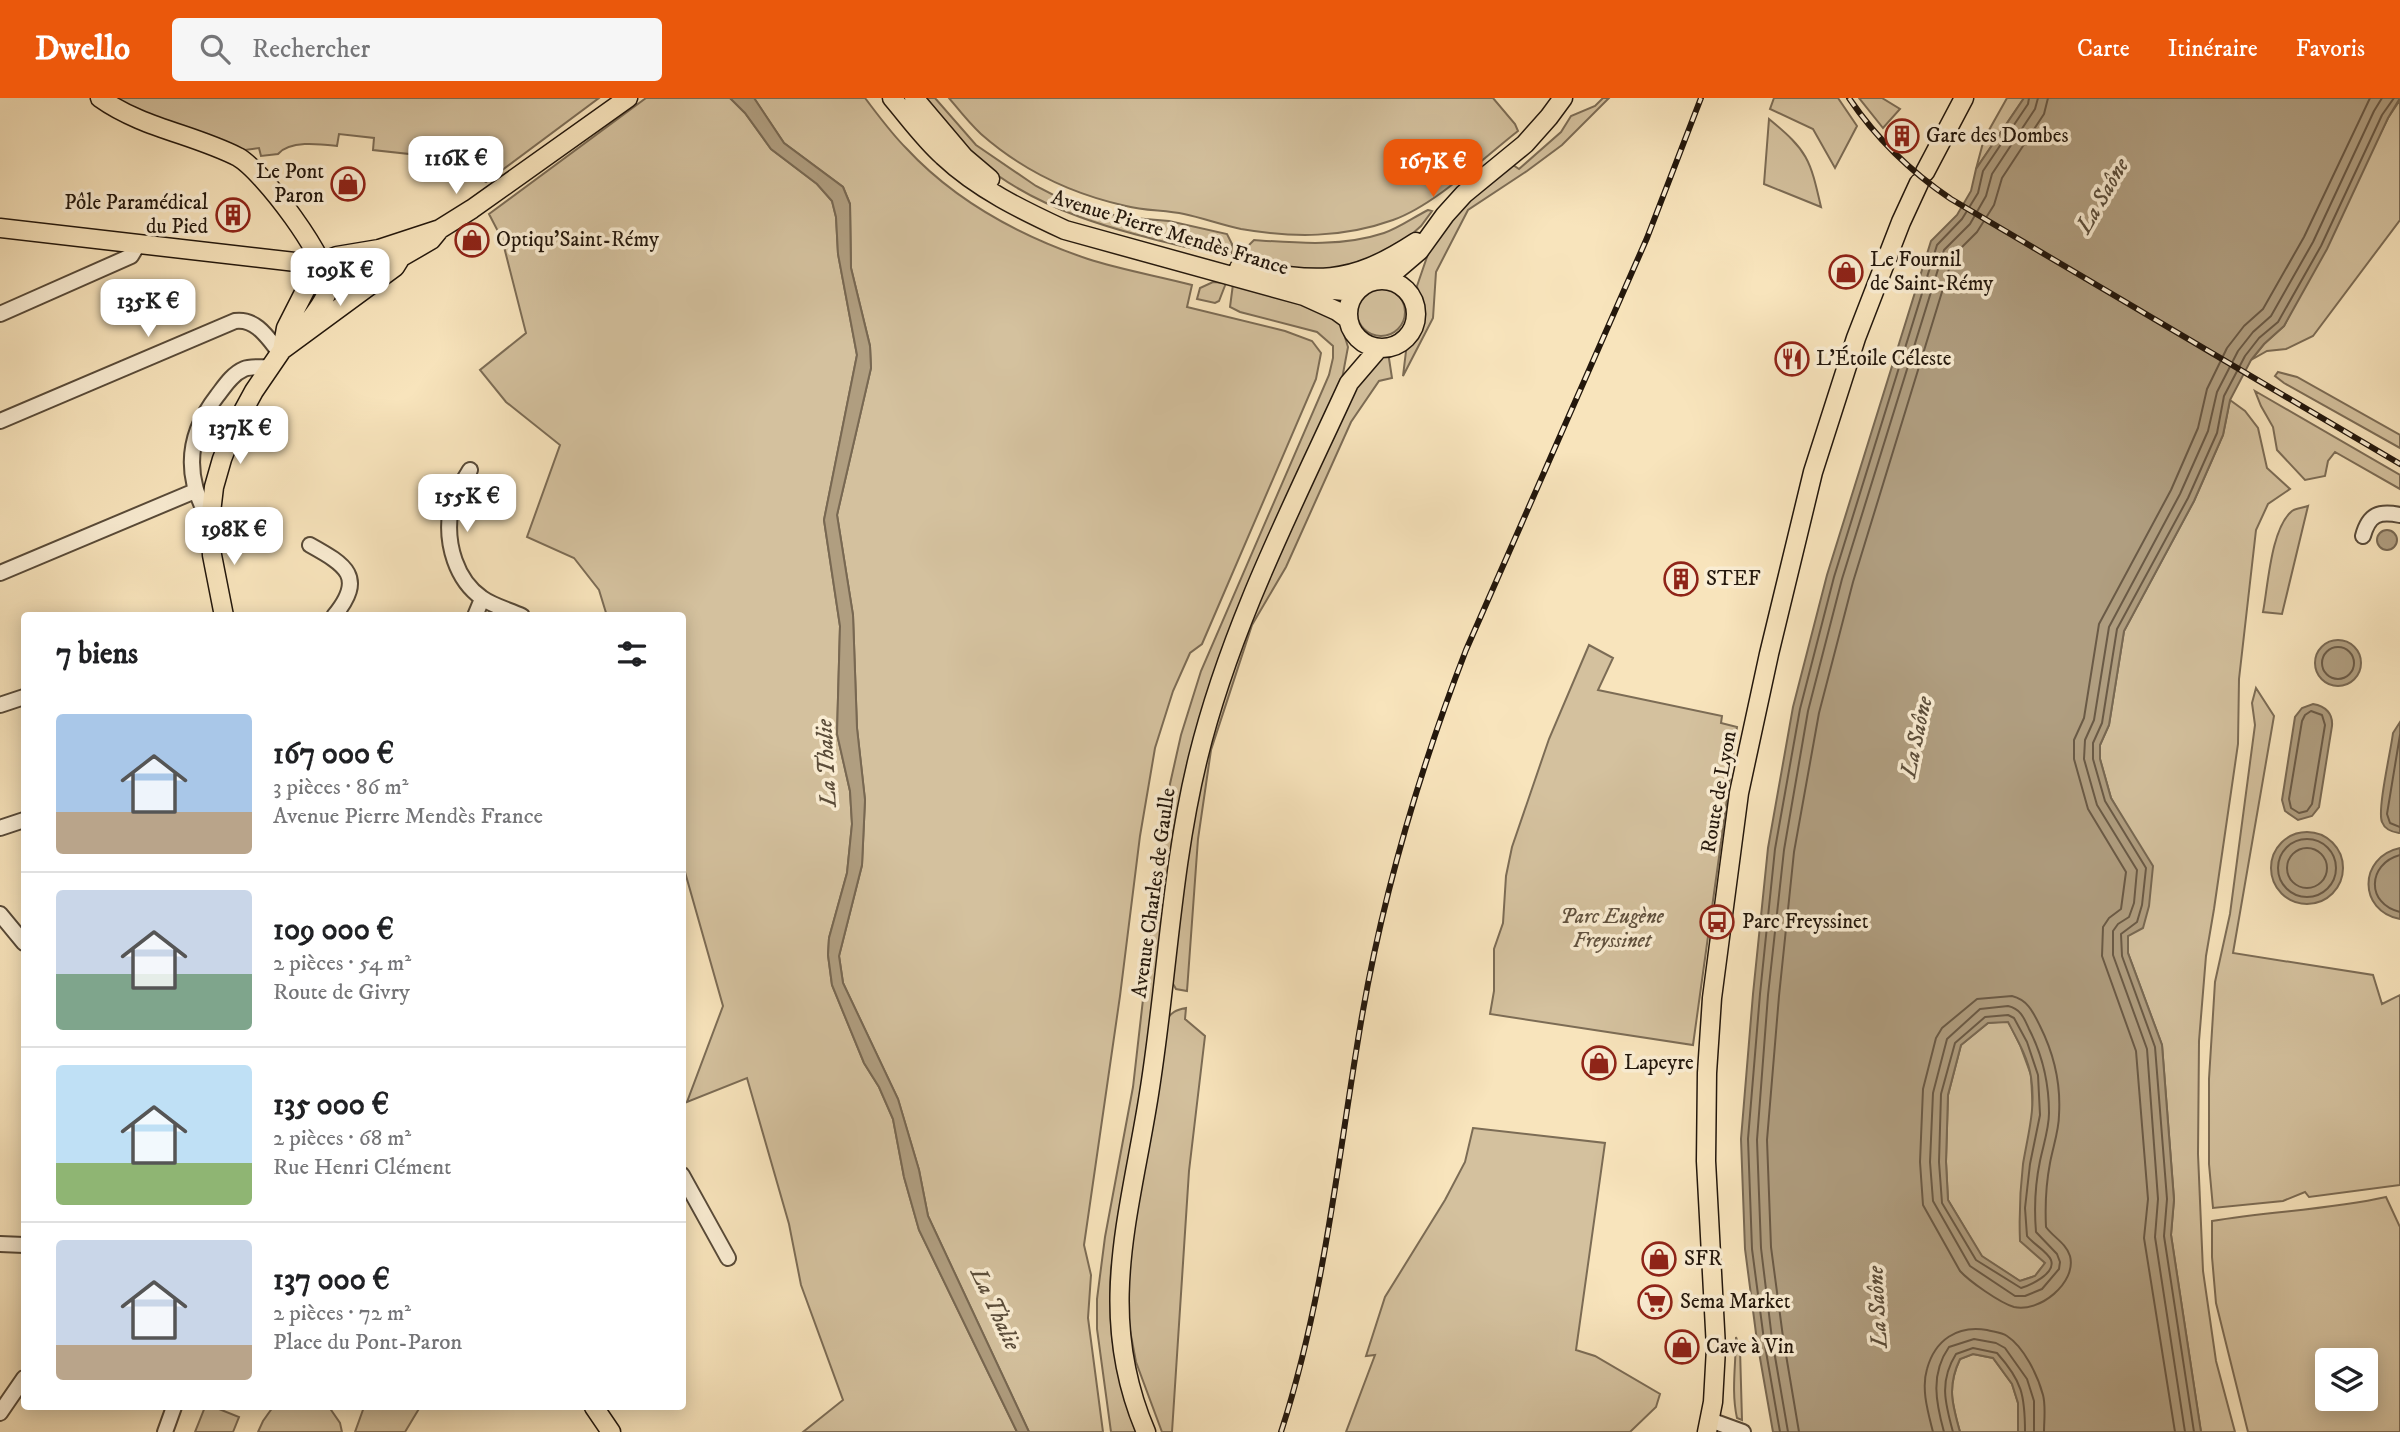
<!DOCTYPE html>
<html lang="fr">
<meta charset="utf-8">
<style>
:root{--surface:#fff;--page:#f6f6f6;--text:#202124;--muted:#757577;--line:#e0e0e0;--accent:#ea580c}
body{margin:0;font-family:"IM FELL DW Pica",serif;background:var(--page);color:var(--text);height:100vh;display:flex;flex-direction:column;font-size:26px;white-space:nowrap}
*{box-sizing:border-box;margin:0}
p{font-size:23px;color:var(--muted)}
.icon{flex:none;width:38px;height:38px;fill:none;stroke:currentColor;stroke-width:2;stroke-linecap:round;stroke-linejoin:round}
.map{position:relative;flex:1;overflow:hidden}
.sheet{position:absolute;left:21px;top:514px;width:665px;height:798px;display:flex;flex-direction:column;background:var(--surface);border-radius:7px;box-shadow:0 4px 18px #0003}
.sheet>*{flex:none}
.fabs{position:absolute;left:2315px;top:1250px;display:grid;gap:14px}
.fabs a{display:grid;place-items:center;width:63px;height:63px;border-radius:7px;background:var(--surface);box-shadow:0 4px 18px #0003;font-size:35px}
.price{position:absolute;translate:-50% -60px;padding:0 16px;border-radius:14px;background:#fff;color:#222;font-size:23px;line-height:46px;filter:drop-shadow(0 2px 4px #0008)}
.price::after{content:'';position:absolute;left:50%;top:42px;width:21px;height:16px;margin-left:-10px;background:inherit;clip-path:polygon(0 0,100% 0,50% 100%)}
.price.selected{background:var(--accent);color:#fff}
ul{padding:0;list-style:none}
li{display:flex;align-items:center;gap:21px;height:175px;padding:0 35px}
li+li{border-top:2px solid var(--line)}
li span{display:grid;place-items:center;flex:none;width:196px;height:140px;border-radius:7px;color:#555}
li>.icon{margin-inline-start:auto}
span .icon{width:84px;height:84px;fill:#fffc;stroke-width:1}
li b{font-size:30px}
h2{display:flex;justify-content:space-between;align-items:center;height:84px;padding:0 35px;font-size:30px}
header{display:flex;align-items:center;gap:42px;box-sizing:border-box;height:98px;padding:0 35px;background:var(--accent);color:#fff}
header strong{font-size:33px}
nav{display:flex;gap:38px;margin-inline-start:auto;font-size:24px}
.search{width:490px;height:63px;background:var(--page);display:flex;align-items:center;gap:18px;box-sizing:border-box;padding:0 24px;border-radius:7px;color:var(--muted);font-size:26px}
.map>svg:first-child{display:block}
.green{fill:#d4c19e;stroke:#7c6c55;stroke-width:2;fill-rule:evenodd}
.water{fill:#b09e80;stroke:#786852;stroke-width:2;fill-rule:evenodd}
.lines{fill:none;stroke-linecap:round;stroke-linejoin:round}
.shore{stroke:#6a5a46;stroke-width:2}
.minor-casing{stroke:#584a38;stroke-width:18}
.major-casing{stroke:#23170c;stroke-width:21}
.minor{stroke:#faedd3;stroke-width:14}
.major{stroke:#f8e4bc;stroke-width:18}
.rail-casing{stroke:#23170c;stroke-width:6}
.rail{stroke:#faedd3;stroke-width:3.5;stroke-dasharray:10;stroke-linecap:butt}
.labels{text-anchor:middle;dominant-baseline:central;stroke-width:7;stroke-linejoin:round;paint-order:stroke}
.poi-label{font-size:21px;fill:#23170c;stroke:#faedd3;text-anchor:start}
.street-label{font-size:21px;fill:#23170c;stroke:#faedd3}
.park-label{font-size:21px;font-style:italic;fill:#61523f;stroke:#faedd3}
.water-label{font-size:23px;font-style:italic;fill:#5b4d3a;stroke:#faedd3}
</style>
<header>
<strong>Dwello</strong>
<div class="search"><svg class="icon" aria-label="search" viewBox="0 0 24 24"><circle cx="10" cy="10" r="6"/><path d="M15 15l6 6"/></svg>Rechercher</div>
<nav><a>Carte</a><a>Itinéraire</a><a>Favoris</a></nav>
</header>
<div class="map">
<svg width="2400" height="1334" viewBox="0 0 2400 1334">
<rect width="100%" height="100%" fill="#f8e4bc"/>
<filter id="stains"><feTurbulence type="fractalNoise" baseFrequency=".00286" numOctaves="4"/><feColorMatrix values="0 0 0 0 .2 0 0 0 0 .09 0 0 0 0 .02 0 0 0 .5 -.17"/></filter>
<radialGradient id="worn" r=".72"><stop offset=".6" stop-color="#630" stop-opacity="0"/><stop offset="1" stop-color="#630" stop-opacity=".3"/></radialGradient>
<path class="green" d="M116,0H599L486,84L446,60L373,52L374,40L339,36L337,48C320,46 290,42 278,56L261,58L259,50L245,52L149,18Z
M646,0H730L745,15L771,51L817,86L832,103L836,119L838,156L857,257L824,422L840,528L837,636L850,693L852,726L847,775L829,840L828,857L832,887L864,965L879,989L893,1021L904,1079L919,1132L1017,1334H803L843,1302L801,1187L789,1126L747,980L687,1004L723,908L683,767L682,518H607L599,492L574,460L527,439L560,347L506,304L480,272L526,235L502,141L489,116Z
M754,0H865C878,17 891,35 906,50C955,103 1020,138 1088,161C1122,172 1158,178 1192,187L1187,209L1285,233L1312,243L1321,255L1316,281L1202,546L1190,555L1173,593L1155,650L1140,738L1120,898L1084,1147L1091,1177L1088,1220L1103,1334H1029L928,1118L919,1072L898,1001L843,885L839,858L862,767L865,702L857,630L853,517L837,417L871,270L870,248L851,170L850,106L843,89L784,45Z
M920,0H935L976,47L1036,88L1065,103L1093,112L1122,119L1169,123L1227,136L1232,146L1231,158H1222C1138,137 1046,120 979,63C957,45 939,21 920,0Z
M949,0H1493L1515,26L1518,33C1482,61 1435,107 1393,122C1343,140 1293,140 1241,131C1222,127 1203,120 1184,116C1165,112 1145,113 1126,108C1072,96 1023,73 981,36C969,25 959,12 949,0Z
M1603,0H1609L1562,47L1527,73L1468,112L1436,174L1433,220L1403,278L1407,245L1414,237L1422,221L1417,188L1428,156L1451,120L1478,93L1513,67L1519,71L1561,34L1571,18L1595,8Z
M1774,0H1838L1857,28L1835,70L1813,31L1770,11Z
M1859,0H1882L1900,11L1883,30Z
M2007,0H2024L1976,71L1984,41Z
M2400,2V122L2313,238L2286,251L2267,253L2251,262L2264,246L2284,228L2388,20Z
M1769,21C1808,53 1810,61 1821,109L1764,86Z
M1428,112L1432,113L1421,128L1393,153L1370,165L1323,175L1241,162L1244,152L1254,142C1297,145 1342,149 1384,135C1399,130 1414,119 1428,112Z
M379,175L334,204L341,179Z
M1213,184L1226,185L1219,203L1215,205L1197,201L1200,190Z
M1233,186L1295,199L1340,223L1348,249L1342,281L1218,565L1195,637L1173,736L1145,982L1111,1171C1107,1230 1115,1279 1136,1334H1111L1097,1231V1201L1105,1139L1133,989L1162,735L1170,686L1181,637L1201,573L1329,277L1333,260V248L1317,234L1240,214L1230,209Z
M1357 214a24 24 0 1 1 48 0a24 24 0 1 1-48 0Z
M1388,254L1392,280L1379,283L1351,324L1286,469L1252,527L1211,652L1198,741L1187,893L1176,891L1172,884L1193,710L1216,614L1270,473L1357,285L1381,257Z
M2278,274L2297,279L2400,337V350L2284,285L2275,278Z
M2255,293L2400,377V391L2335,354L2328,363L2325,378L2305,382L2277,352L2273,329L2261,308Z
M2230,302L2245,313L2258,330L2267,370L2290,391L2268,406L2256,432L2239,581L2238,646L2214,811L2206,858L2199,943L2198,1056L2203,1173L2216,1263L2235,1334H2201L2171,1137L2174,1101L2162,947L2128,855L2124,723L2111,700L2100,661V647L2109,627L2124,533L2194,403L2223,337Z
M2308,408L2282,516L2263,514C2268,488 2271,430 2292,413C2296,410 2303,410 2308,408Z
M1589,547L1613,560L1598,592L1722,618L1721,625L1737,629L1693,947L1490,916L1494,893V851L1503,825L1506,778L1512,749L1549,641Z
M2256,590L2274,618L2233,855L2373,877L2382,906L2400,897V1087L2309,1099L2305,1094L2283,1103L2213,1110L2209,1066V981L2215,884L2230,816L2255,627L2252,605Z
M1186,910L1185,921L1205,938L1189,1073L1172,1334H1162L1136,1264L1126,1211L1132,1142L1166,923C1171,914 1176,912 1186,910Z
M2008,923L2020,947L2031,977L2033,1016L2024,1065L2045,1165L2035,1178L2020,1183L1982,1159L1948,1102L1946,1063L1948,997L1961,947L1988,925Z
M1473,1030L1605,1045L1576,1252L1595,1258L1660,1296L1656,1309L1630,1334H1346L1375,1257L1366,1258L1385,1199L1445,1102L1465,1064Z
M2386,1099L2400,1129V1334H2248L2216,1205L2212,1159V1123C2269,1113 2329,1112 2386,1099ZM2328,1262H2366V1300H2328Z
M1736,1239L1740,1251L1742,1322L1737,1320C1731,1293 1736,1266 1736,1239Z
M1973,1256L1993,1260L2012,1286L2018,1305V1334H1960C1952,1305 1947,1289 1960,1261Z
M205,1309H214L239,1319L233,1334H195Z
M273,1309H329L340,1325L342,1334H258L263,1323Z
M364,1309H420L405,1334H355Z"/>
<path class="water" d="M730,0H754L784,45L843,89L850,106L851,170L870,248L871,270L837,417L853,517L857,630L865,702L862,767L839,858L843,885L898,1001L919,1072L928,1118L1029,1334H1017L919,1132L904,1079L893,1021L879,989L864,965L832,887L828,857L829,840L847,775L852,726L850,693L837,636L840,528L824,422L857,257L838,156L836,119L832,103L817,86L771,51L745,15Z
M2024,0H2400L2388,20L2327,151L2284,228L2264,246L2251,262L2230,302L2223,337L2194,403L2124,533L2109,627L2100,647V661L2111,700L2153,768L2149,808L2143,830L2128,838V855L2162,947L2174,1102L2171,1137L2201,1334H2018V1305L2012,1286L1993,1260L1973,1256L1960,1261C1947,1288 1952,1306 1960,1334H1773L1757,1243L1745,1151L1741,1041L1753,896L1768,750L1793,609L1827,477L1931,143L1957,117L1971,93L1976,71ZM2008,924C2017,941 2028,960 2031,979C2036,1010 2028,1036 2023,1066C2020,1092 2019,1117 2020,1143L2045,1165L2035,1178L2020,1183L1982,1158L1948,1102L1946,1064L1948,997L1961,947L1988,925Z
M2377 442a10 10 0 1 1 20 0a10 10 0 1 1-20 0Z
M2315 565a23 23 0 1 1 46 0a23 23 0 1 1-46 0Z
M2313,606C2326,608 2333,616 2332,628L2319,709L2312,718L2298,722L2285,713L2282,702L2295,619L2302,610Z
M2400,624V735H2399C2392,734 2385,732 2382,724C2377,712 2391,652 2393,635Z
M2271 770a36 36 0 1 1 72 0a36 36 0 1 1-72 0Z
M2400,750V821C2358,813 2358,759 2400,750Z"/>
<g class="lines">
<path class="shore" d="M2322 565a16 16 0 1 1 32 0a16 16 0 1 1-32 0Z
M2311,613L2322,617L2325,627L2312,706L2307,713L2299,715L2291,710L2289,701L2302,623L2305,617Z
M2400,637L2387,716L2390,725L2400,729
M2278 770a29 29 0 1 1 58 0a29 29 0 1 1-58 0Z
M2287 770a20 20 0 1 1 40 0a20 20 0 1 1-40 0Z
M2400,757C2367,766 2366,806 2400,814
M2012,898C2028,902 2033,914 2040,928C2054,956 2061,985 2059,1017C2059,1032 2053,1049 2050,1065C2046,1086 2045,1108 2046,1129C2053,1139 2066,1145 2070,1158C2077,1185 2039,1215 2014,1209C2000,1205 1969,1183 1960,1173L1923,1107L1920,1064L1923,991L1936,940L1942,930L1977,901Z
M2008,908C2021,911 2024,920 2029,931C2043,958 2049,985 2049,1015C2049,1031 2043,1048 2040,1063C2035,1087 2034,1110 2036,1134L2057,1156L2060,1164L2059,1171L2042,1191L2025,1198H2015L1970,1168L1933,1103L1930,1064L1933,995L1947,941L1980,911Z
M2008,917L2014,920L2027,944L2038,977L2040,1017L2030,1066L2025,1110L2027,1138C2033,1146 2047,1153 2051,1162C2056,1176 2030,1187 2021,1190L1976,1162L1942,1105L1939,1064L1941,996L1955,945L1985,919Z
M1780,1334L1764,1242L1752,1151L1748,1041L1760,896L1775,751L1800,611L1834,479L1937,147L1962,121L1978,95L1983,73L2028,6L2029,0
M1788,1334L1772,1241L1761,1150L1757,1042L1768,897L1784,752L1808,613L1842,481L1944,152L1970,126L1986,98L1992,76L2035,11L2038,0
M1799,1334L1783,1239L1771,1149L1767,1042L1779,898L1794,754L1819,615L1853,484L1953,158L1977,134L1994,107L2002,80L2044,16L2048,0
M1933,1334C1928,1314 1921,1291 1927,1271C1935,1242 1957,1227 1987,1232C1994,1234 2001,1234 2007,1238C2024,1249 2038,1278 2043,1297C2046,1308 2044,1322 2044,1334
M1944,1334C1936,1305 1930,1276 1949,1249L1974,1241L1996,1245L2005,1250L2027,1281L2034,1303V1334
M1953,1334C1945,1305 1939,1283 1956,1256L1973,1250L1997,1255C2022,1283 2025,1297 2025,1334
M2175,1334L2144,1140L2148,1101L2136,953L2102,858L2103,829L2109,820L2121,811L2126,774L2088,711L2074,661V642L2084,620L2099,526L2171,392L2198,330L2207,291L2227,250L2244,228L2263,211L2304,139L2370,0
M2185,1334L2155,1139L2158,1101L2147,951L2113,857V833L2118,826L2129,819L2134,805L2137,772L2097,707L2084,661L2085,642L2094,622L2109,529L2180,396L2208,333L2217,294L2238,253L2253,234L2271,218L2313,144L2374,13L2382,0
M2194,1334L2164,1138L2167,1101L2155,949L2122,858L2121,836L2137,824L2142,807L2146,770L2105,703L2093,661V645L2102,625L2117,531L2188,400L2217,335L2224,298L2245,258L2259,240L2278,224L2321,148L2382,17L2394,0"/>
<defs>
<path id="minor" d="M0,216L131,158L139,145
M0,323L235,223C256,220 268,240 280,255
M470,372C462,385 452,400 450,416C446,446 456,482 482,500C493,508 509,512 522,518
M210,423C184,380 186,338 217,298C224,289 232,276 244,271C251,268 263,270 270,269
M2363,438C2369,416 2379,413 2400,417
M310,447C346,467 366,479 334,518
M0,475L195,393
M475,518L482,501
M0,607L24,599
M0,730L24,722
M0,816L24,845
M682,1077L728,1160
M0,1146L24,1147
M0,1315L24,1280
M1710,1322L1743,1334
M165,1334L174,1309"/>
<path id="major" d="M100,0C142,30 193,36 238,59C262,72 331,163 328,190C326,204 311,219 303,231
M892,0C909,20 924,41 943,58C978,91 1022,112 1065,132L1304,198L1337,213L1348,221
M914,0L964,59L990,81
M1925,74L1964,0
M0,130L339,169L400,160L431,142L440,131
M1239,170C1317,184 1347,189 1416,144
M1385,182L1419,153L1445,117L1464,96L1525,46L1549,19L1563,0
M1348 216a34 34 0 1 1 68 0a34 34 0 1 1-68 0Z
M1296,188L1344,193L1359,191
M282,252L286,230L319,165L337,158L379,151L440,131L472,111L628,0
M224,518L212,457L210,423L214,389L222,361L235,328L254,293L282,252L395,169L400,161
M594,1309L611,1334
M1146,1334C1095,1215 1130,1117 1149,996C1167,884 1171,770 1198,660C1230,529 1293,407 1349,285L1379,250
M1707,1334L1713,1304L1716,1250L1706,1063L1707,975L1712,900L1739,695L1769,556L1813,374L1856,240L1901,124L1919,85"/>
</defs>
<use href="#minor" class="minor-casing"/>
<use href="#major" class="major-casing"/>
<use href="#minor" class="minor"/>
<use href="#major" class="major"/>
<defs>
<path id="rail" d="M1849,0C1876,40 1911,74 1951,101L2400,366
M1281,1334C1325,1199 1338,1057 1362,918C1384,792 1420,671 1466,552L1647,140L1701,0"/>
</defs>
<use href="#rail" class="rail-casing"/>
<use href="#rail" class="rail"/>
</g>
<defs>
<symbol id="building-ring" viewBox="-11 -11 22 22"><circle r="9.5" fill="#faedd3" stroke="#8f2418" stroke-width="1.5"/><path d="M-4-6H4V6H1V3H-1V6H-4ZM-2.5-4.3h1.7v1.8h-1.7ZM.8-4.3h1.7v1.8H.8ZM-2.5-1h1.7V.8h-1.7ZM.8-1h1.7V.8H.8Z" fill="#8f2418"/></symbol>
<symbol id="shop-ring" viewBox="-11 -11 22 22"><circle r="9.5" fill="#faedd3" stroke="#8f2418" stroke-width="1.5"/><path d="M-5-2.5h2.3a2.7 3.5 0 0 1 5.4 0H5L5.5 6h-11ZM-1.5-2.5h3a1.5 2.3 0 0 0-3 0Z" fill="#8f2418"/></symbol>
<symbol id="restaurant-ring" viewBox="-11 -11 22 22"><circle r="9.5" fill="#faedd3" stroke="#8f2418" stroke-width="1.5"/><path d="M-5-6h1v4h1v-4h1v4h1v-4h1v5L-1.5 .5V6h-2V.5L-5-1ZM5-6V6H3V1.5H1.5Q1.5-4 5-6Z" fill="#8f2418"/></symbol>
<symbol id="bus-ring" viewBox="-11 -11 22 22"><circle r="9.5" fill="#faedd3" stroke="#8f2418" stroke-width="1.5"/><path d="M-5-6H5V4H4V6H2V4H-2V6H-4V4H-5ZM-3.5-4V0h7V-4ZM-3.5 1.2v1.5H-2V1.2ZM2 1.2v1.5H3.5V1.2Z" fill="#8f2418"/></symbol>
<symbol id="supermarket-ring" viewBox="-11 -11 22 22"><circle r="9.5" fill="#faedd3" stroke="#8f2418" stroke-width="1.5"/><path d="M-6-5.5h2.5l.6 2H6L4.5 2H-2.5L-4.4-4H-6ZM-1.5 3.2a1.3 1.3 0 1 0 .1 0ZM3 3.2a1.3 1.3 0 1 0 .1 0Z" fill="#8f2418"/></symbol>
</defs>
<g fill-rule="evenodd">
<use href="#building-ring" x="1883" y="19" width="38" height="38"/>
<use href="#shop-ring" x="329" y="67" width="38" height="38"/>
<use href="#building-ring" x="214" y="98" width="38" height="38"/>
<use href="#shop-ring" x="453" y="123" width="38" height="38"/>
<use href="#shop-ring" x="1827" y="155" width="38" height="38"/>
<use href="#restaurant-ring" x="1773" y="242" width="38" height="38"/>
<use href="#building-ring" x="1662" y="462" width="38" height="38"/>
<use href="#bus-ring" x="1698" y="805" width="38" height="38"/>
<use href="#shop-ring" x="1580" y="946" width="38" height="38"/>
<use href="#shop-ring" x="1640" y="1142" width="38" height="38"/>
<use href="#supermarket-ring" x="1636" y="1185" width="38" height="38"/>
<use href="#shop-ring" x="1663" y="1230" width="38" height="38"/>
</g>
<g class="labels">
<g class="poi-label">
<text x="1926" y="38">Gare des Dombes</text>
<text x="324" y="74" text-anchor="end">Le Pont<tspan x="324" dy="24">Paron</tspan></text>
<text x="208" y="105" text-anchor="end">Pôle Paramédical<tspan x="208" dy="24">du Pied</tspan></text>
<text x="496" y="142">Optiqu'Saint-Rémy</text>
<text x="1870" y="162">Le Fournil<tspan x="1870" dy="24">de Saint-Rémy</tspan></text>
<text x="1816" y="261">L'Étoile Céleste</text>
<text x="1706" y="481">STEF</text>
<text x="1742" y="824">Parc Freyssinet</text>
<text x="1624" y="965">Lapeyre</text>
<text x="1684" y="1161">SFR</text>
<text x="1680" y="1204">Sema Market</text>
<text x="1706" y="1249">Cave à Vin</text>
</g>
<g class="street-label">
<text transform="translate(1170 135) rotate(17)">Avenue Pierre Mendès France</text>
<text transform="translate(1719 694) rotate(-80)">Route de Lyon</text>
<text transform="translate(1154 795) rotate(-82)">Avenue Charles de Gaulle</text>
</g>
<g class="park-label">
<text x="1612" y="819">Parc Eugène<tspan x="1612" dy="24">Freyssinet</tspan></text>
</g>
<g class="water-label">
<text transform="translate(2103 98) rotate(-60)">La Saône</text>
<text transform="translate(1917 639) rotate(-78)">La Saône</text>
<text transform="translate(827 665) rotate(-93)">La Thalie</text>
<text transform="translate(1878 1209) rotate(-93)">La Saône</text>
<text transform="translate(995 1211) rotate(65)">La Thalie</text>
</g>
</g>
<rect width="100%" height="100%" filter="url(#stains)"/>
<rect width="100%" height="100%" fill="url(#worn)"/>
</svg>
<div class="fabs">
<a><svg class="icon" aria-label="layers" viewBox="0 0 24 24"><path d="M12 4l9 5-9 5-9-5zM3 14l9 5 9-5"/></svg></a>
</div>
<b class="price" style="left:456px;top:98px">116K €</b>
<b class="price selected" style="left:1433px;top:101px">167K €</b>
<b class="price" style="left:340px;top:210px">109K €</b>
<b class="price" style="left:148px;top:241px">135K €</b>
<b class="price" style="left:240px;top:368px">137K €</b>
<b class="price" style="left:467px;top:436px">155K €</b>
<b class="price" style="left:234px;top:469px">198K €</b>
<section class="sheet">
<h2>7 biens<svg class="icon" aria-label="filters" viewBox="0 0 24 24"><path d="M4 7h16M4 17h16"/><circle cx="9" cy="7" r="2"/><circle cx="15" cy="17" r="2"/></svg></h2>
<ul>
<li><span style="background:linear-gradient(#a9c7e8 70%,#b9a48a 0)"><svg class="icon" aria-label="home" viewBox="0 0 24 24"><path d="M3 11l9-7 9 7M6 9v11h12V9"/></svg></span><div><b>167 000 €</b><p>3 pièces · 86 m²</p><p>Avenue Pierre Mendès France</p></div></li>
<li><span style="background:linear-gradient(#c9d6e8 60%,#7fa58c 0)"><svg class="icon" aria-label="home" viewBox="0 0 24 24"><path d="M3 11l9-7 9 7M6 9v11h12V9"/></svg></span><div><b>109 000 €</b><p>2 pièces · 54 m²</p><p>Route de Givry</p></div></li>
<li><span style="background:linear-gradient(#bfe0f5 70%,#8fb573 0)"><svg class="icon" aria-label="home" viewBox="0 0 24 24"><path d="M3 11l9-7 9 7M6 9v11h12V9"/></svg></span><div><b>135 000 €</b><p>2 pièces · 68 m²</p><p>Rue Henri Clément</p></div></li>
<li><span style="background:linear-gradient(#c9d6e8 75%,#b9a48a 0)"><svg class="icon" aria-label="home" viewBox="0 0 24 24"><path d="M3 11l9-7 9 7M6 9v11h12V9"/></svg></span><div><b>137 000 €</b><p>2 pièces · 72 m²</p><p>Place du Pont-Paron</p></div></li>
</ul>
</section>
</div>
